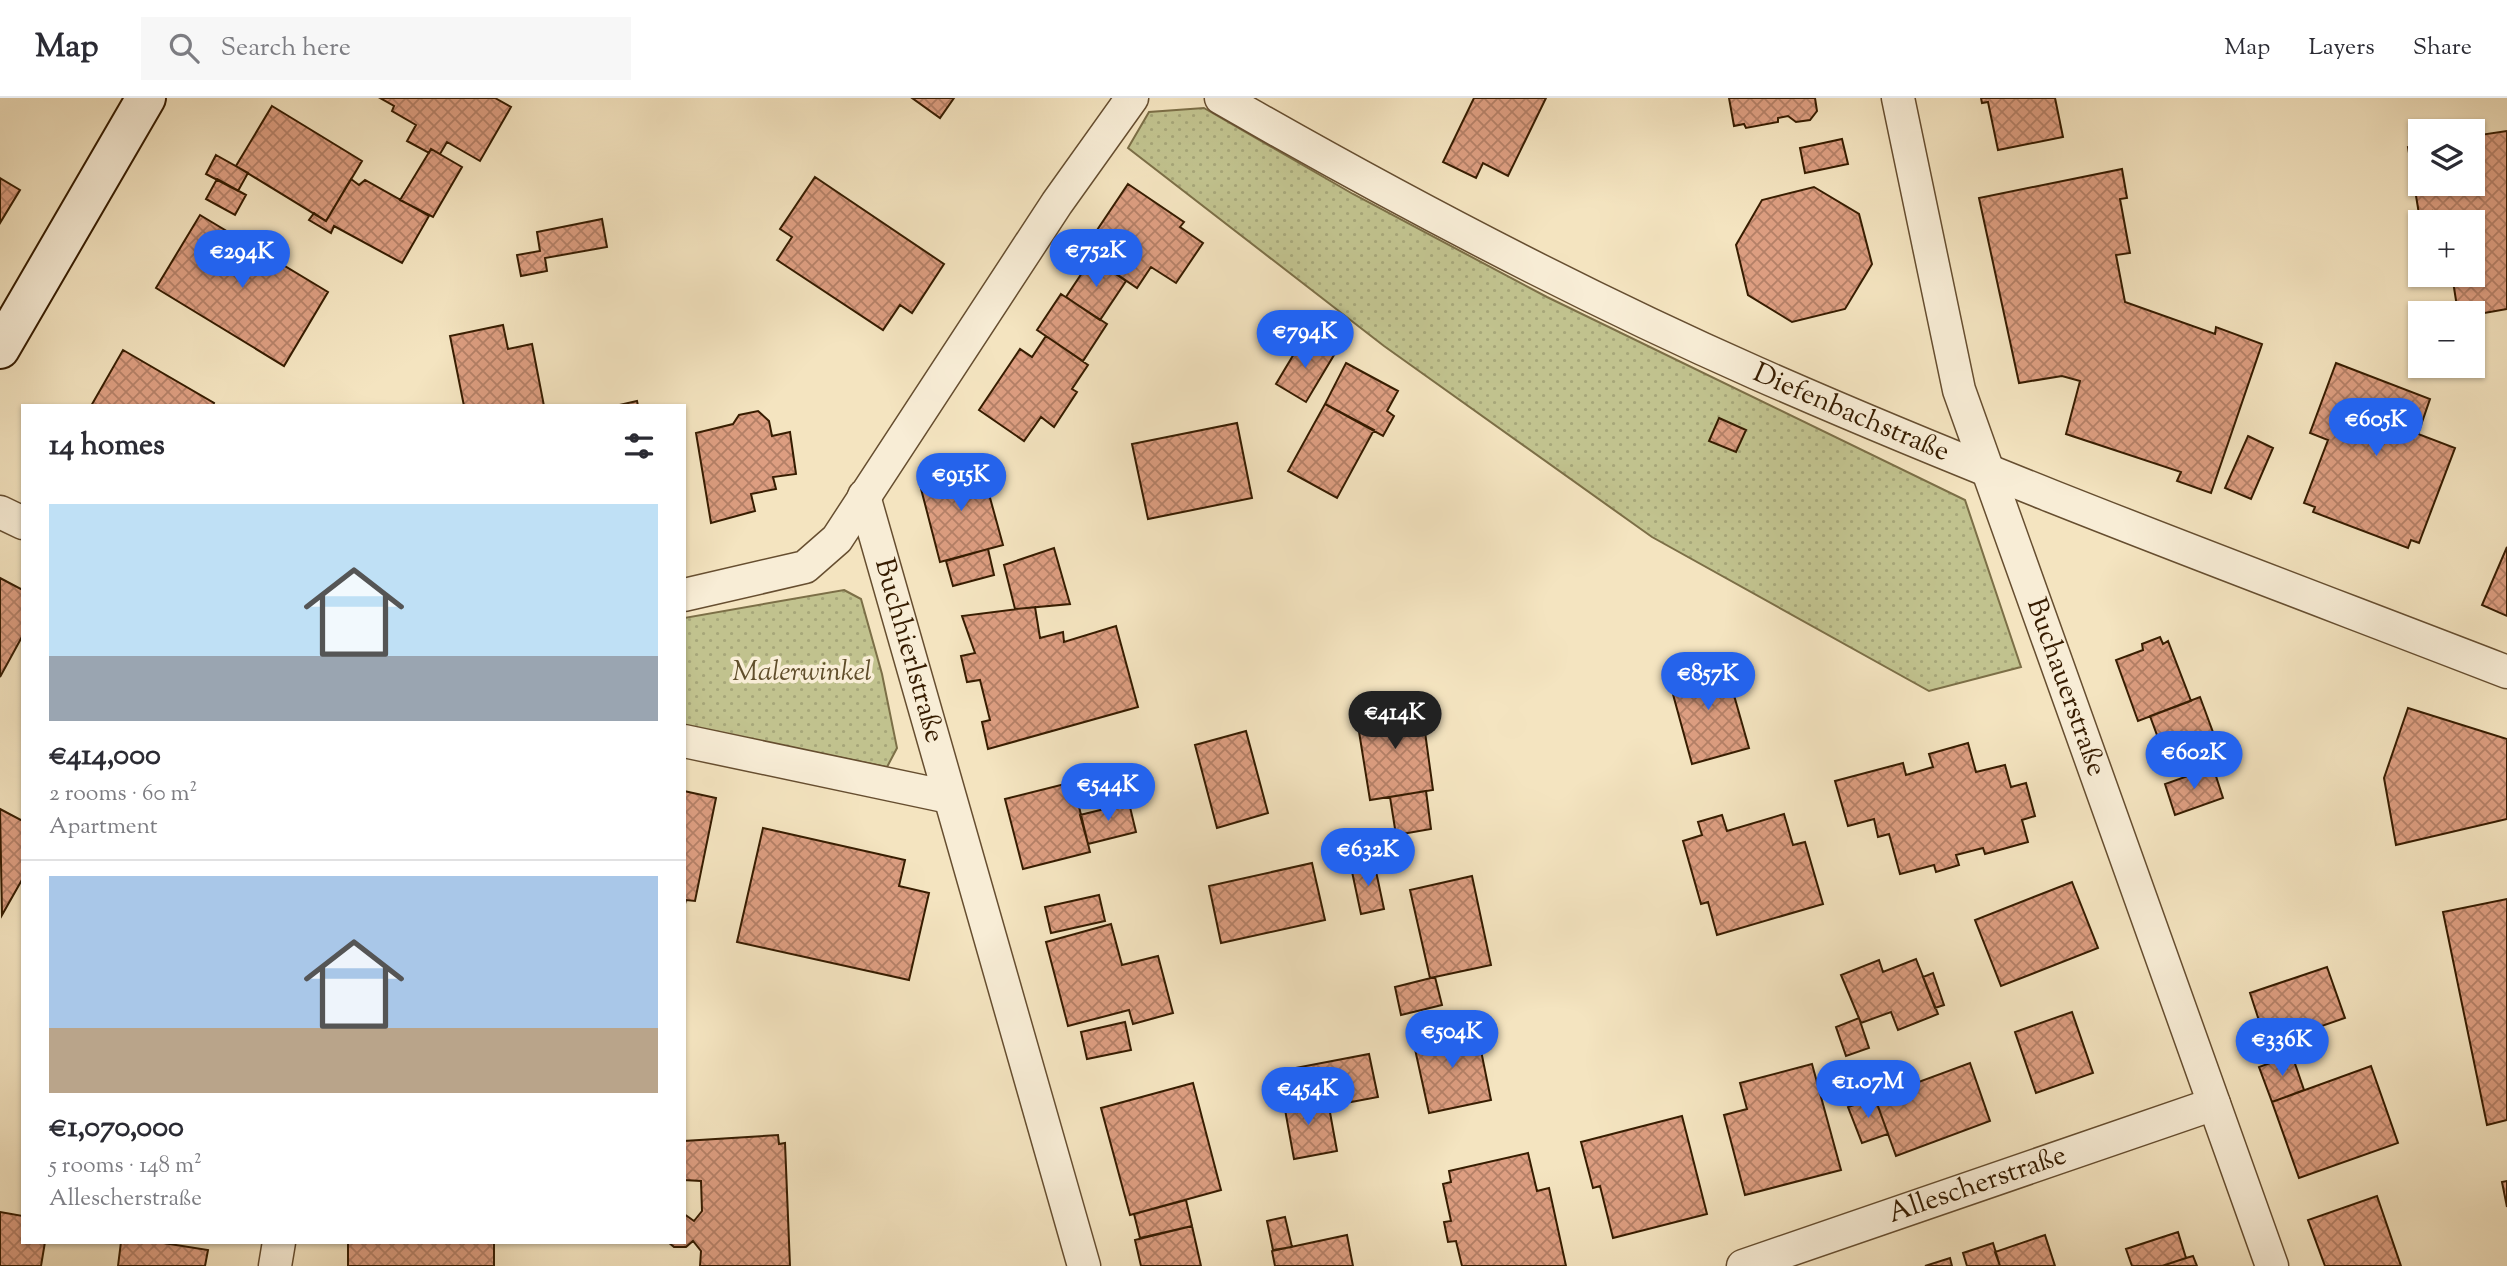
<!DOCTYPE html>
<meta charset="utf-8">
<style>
:root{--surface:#fff;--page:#f7f7f7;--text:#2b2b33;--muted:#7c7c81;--line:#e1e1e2;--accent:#2563eb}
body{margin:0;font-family:"Sorts Mill Goudy",serif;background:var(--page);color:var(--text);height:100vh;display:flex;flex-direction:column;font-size:26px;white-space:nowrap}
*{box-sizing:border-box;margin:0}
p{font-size:23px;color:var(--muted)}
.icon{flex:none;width:38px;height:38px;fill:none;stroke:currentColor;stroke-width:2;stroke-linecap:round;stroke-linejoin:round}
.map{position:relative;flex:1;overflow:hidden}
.sheet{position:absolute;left:21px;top:306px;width:665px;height:840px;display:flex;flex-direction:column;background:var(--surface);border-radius:0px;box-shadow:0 2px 5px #0004}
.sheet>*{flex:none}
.fabs{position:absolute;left:2408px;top:21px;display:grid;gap:14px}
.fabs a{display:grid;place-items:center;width:77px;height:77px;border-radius:0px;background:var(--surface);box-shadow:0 2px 5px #0004;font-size:35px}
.price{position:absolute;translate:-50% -60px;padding:0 16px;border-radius:24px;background:var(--accent);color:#fff;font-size:23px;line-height:46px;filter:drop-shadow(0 2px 4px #0008)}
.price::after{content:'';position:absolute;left:50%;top:42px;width:21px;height:16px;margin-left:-10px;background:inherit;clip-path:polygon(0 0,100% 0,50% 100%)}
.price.on{background:#222;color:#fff}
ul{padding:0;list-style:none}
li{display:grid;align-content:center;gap:14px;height:371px;padding:0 28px}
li+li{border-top:2px solid var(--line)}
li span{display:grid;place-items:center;height:217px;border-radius:0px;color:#555}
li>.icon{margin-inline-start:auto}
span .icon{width:126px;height:126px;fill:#fffc;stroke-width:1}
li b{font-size:30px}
h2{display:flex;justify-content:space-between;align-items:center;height:84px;padding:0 28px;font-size:30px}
header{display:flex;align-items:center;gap:42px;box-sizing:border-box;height:98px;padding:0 35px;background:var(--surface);border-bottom:2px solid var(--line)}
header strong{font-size:33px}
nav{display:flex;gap:38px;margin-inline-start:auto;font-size:24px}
.search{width:490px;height:63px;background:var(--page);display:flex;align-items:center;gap:18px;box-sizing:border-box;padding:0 24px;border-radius:0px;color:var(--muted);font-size:26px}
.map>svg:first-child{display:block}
.grass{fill:url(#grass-dots);stroke:#7c6f47;stroke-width:2}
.building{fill:url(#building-cross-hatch);stroke:#361c00;stroke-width:2}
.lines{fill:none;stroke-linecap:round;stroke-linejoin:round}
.street-casing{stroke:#664e30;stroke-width:35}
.secondary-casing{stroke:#361c00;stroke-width:42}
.street{stroke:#f8edd6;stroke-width:32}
.secondary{stroke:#f8edd6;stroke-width:38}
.labels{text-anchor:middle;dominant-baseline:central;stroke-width:7;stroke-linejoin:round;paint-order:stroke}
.street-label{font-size:28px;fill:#361c00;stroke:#f8edd6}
.park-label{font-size:28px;font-style:italic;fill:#604e2b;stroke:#f8edd6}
</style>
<header>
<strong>Map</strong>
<div class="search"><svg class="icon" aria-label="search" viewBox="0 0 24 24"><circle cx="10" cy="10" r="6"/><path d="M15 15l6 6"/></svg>Search here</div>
<nav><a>Map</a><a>Layers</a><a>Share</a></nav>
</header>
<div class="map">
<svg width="2507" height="1168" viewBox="0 0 2507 1168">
<defs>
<pattern id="grass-dots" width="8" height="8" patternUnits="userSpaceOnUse" patternTransform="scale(1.75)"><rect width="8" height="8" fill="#c1c28e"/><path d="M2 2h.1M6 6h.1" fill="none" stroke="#a6a679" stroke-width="1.8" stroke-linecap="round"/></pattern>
<pattern id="building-cross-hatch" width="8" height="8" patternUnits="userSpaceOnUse" patternTransform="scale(1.75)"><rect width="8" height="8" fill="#dd9e81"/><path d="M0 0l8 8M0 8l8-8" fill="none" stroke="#b48067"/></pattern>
</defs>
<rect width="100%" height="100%" fill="#f4e4c0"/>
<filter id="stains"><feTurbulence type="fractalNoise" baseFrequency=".00286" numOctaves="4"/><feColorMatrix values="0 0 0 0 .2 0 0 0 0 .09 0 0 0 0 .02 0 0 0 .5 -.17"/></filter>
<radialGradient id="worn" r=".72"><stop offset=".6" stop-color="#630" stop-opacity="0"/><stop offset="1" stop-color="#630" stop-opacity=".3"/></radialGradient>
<path class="grass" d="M1204,10L1353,96L1547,199L1965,402L2021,569L1929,593L1652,439L1384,248L1128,50L1149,14Z
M844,492L861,501L882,576L897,650L887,669L684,628V520Z"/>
<path class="building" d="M380,0H495L511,9L480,63L447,44L440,56L431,51L429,55L407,43L416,27L392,13L394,8Z
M912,0H954L940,20Z
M1474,0H1546L1508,78L1483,65L1476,80L1443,64Z
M1729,0H1815L1817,13L1810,22L1796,24L1788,18L1778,20V24L1746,30L1744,26L1734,28Z
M1981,0H2055L2063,39L1998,52L1988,4L1982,5Z
M272,8L362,63L326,123L236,68Z
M2507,33V211L2473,217L2458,215L2452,177H2473V124H2434L2432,113L2419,116L2408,49L2420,47V86H2473V38Z
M1842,41L1848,66L1805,75L1800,50Z
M431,51L462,69L433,119L400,102Z
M216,57L248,75L238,93L206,76Z
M2122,71L2127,100L2120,101L2130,155L2116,157L2125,204L2215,236L2216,229L2262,246L2211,395L2177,383L2181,374L2066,336L2080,283L2062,278L2019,285L1979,100Z
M815,79L944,166L912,215L900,207L883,232L777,162L792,139L780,131Z
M0,80L20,92L0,125Z
M217,81L246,97L235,117L206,101Z
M351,81L359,87L365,82L429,118L402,165L334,128L331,135L309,122L314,115L326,123Z
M1128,86L1184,124L1180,129L1203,145L1176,185L1151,169L1137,190L1083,153Z
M1814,89L1859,116L1872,166L1845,211L1792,224L1748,197L1736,147L1762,102Z
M200,117L328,194L284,268L156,190Z
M602,121L607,149L545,160L547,173L521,178L517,157L540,153L537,134Z
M1092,160L1126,183L1100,222L1066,199Z
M1061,196L1107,226L1083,263L1037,232Z
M503,227L508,251L532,246L544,308H464L450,238Z
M1046,238L1088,267L1072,291L1077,294L1054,329L1041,319L1024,343L979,312L1020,251L1032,259Z
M1304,239L1334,257L1306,304L1276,286Z
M123,252L214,305L213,308H91Z
M1346,265L1398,293L1387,313L1394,318L1383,338L1325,306Z
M2336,265L2430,301L2418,336L2455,350L2419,445L2411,442L2408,450L2313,414L2315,409L2304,405L2328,342L2310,335Z
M637,303L638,308H615Z
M1325,306L1374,332L1337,400L1288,373Z
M758,313L769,323L772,338L790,334L796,376L773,379L776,391L751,396L755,413L711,425L696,335L733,326L739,317Z
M1719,320L1746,332L1736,354L1709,343Z
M1237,325L1252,400L1148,421L1132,346Z
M2248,338L2273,350L2251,401L2225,390Z
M981,367L1003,447L940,464L919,383Z
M2507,449V518L2482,507Z
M1054,450L1070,506L1015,511L1004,467Z
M988,451L994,477L953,488L946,463Z
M0,480L23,492V537L0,579Z
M1035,509L1040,540L1063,534L1064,544L1116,528L1138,609L988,651L982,624L990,622L980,582L967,584L961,558L975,555L962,518Z
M2160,539L2163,546L2168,543L2191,603L2138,623L2116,562L2143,552L2142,546Z
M1724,562L1749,650L1692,666L1668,578Z
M2200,599L2214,637L2164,656L2150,618Z
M1421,605L1433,692L1370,702L1356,615Z
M2408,610L2507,641V721L2396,747L2384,680Z
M1246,633L1268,715L1217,730L1195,647Z
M1968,645L1976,674L2005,667L2011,689L2026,685L2035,718L2022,722L2028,744L1985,756L1983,750L1956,757L1959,767L1936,774L1934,767L1900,776L1889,736L1878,739L1874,721L1848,728L1835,683L1903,665L1906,677L1933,669L1929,656Z
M2213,669L2223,700L2175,717L2165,686Z
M1073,684L1090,754L1023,771L1005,701Z
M684,693L716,700L695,803L686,802L684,810Z
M1426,693L1431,731L1396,737L1390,699Z
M1129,705L1136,734L1088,746L1080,717Z
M0,711L23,723V780L2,817Z
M1784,716L1793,747L1805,744L1823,806L1717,837L1708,804L1701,806L1683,743L1702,737L1698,724L1722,717L1727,733Z
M763,730L905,762L899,788L929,795L909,882L737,844Z
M1374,764L1384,811L1361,816L1351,769Z
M1312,765L1325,822L1221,845L1209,788Z
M1472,778L1491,867L1430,880L1410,792Z
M2072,784L2098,850L2001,888L1975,822Z
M1099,797L1105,823L1051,835L1045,809Z
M2507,801V1022L2487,1027L2443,814Z
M1111,826L1122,867L1158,858L1173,915L1133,926L1129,912L1068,928L1046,844Z
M1916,861L1938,916L1898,932L1891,914L1861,925L1841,877L1879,862L1883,874Z
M2327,869L2345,920L2267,947L2250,895Z
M1933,875L1944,907L1935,910L1923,879Z
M1435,879L1442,907L1401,917L1395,889Z
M2072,914L2093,975L2036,995L2015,934Z
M1859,920L1869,950L1846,958L1836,929Z
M1125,924L1131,952L1087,961L1081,934Z
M1476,928L1491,1002L1429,1015L1413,942Z
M1369,956L1378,999L1298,1014L1290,971Z
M2292,957L2304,992L2272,1004L2259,969Z
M1970,965L1990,1023L1896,1058L1875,1000Z
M1812,966L1841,1072L1745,1097L1724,1017L1747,1011L1740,985Z
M2371,968L2398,1045L2299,1080L2272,1004Z
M1292,981L1298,1014L1329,1009L1337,1053L1294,1061L1280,984Z
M1193,985L1221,1092L1130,1117L1101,1010Z
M1875,1000L1888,1036L1862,1045L1848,1009Z
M1682,1018L1707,1116L1613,1140L1600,1088L1593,1090L1581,1044Z
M778,1037L779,1046L785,1045L790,1168H700L701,1153L693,1143L686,1149H674L668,1144H684V1116L694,1123L702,1113L701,1083L684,1082V1043Z
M1528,1055L1537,1093L1549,1090L1566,1168H1462L1456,1143L1448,1144L1444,1124L1451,1123L1443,1086L1451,1084L1449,1073Z
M2507,1083V1109L2502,1084Z
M2377,1098L2401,1168H2325L2308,1122Z
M1186,1102L1192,1128L1140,1140L1134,1116Z
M0,1114L23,1118V1144H45L41,1168H0Z
M1285,1119L1292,1149L1273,1152L1267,1123Z
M1192,1128L1201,1168H1141L1135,1142Z
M2178,1134L2186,1160L2162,1168H2132L2126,1151Z
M1347,1137L1353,1168H1275L1272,1153Z
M2045,1137L2055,1168H2000L1995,1154Z
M121,1144H157L208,1152L205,1168H118Z
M348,1144H494V1168H348Z
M1993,1145L2000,1168H1967L1963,1155Z
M2193,1158L2197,1168H2162L2186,1160Z
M1950,1160L1952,1168H1925Z"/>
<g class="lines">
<defs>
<g id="street">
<path id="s1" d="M1221,0C1395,100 1573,194 1756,275C2003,384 2256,477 2507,574"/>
<path id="s2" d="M1898,0L1959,292L2272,1168"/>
<path id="s3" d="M864,398L1084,1168"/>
<path d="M0,414L23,425"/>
<path d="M684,497L805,469L837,441L1057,105L1132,0"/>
<path d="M684,643L949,699"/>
<path d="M275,1168L279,1144"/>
<path id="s4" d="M1743,1168L2214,1006"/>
</g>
<path id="secondary" d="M0,251L146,0"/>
</defs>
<use href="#street" class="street-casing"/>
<use href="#secondary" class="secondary-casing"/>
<use href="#street" class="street"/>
<use href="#secondary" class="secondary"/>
</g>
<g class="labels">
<g class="street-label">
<text stroke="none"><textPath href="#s1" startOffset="705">Diefenbachstraße</textPath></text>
<text stroke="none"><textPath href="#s3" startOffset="161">Buchhierlstraße</textPath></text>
<text stroke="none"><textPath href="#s2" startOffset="614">Buchauerstraße</textPath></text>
<text stroke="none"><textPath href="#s4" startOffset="248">Allescherstraße</textPath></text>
</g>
<g class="park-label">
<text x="802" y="575">Malerwinkel</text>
</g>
</g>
<rect width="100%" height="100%" filter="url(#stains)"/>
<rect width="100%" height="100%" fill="url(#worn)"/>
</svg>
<div class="fabs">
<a><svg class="icon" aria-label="layers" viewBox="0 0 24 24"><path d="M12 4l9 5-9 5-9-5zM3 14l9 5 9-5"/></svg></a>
<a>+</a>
<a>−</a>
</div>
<b class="price" style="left:1096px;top:191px">€752K</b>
<b class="price" style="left:242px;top:192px">€294K</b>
<b class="price" style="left:1305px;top:272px">€794K</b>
<b class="price" style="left:2376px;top:360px">€605K</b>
<b class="price" style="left:961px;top:415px">€915K</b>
<b class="price" style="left:1708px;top:614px">€857K</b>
<b class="price on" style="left:1395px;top:653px">€414K</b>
<b class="price" style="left:2194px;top:693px">€602K</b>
<b class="price" style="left:1108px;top:725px">€544K</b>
<b class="price" style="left:1368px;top:790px">€632K</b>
<b class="price" style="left:1452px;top:972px">€504K</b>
<b class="price" style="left:2282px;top:980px">€336K</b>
<b class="price" style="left:1868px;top:1022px">€1.07M</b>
<b class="price" style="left:1308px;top:1029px">€454K</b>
<section class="sheet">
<h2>14 homes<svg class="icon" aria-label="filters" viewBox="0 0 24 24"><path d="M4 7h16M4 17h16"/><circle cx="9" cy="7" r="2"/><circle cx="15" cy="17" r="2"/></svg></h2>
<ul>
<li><span style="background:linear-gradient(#bfe0f5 70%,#9aa5b1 0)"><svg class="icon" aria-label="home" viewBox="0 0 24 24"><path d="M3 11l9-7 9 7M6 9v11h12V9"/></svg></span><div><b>€414,000</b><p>2 rooms · 60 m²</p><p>Apartment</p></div></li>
<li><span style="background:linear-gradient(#a9c7e8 70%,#b9a48a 0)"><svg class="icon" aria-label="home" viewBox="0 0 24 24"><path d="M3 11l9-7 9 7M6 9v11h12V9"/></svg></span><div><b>€1,070,000</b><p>5 rooms · 148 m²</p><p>Allescherstraße</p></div></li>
</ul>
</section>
</div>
